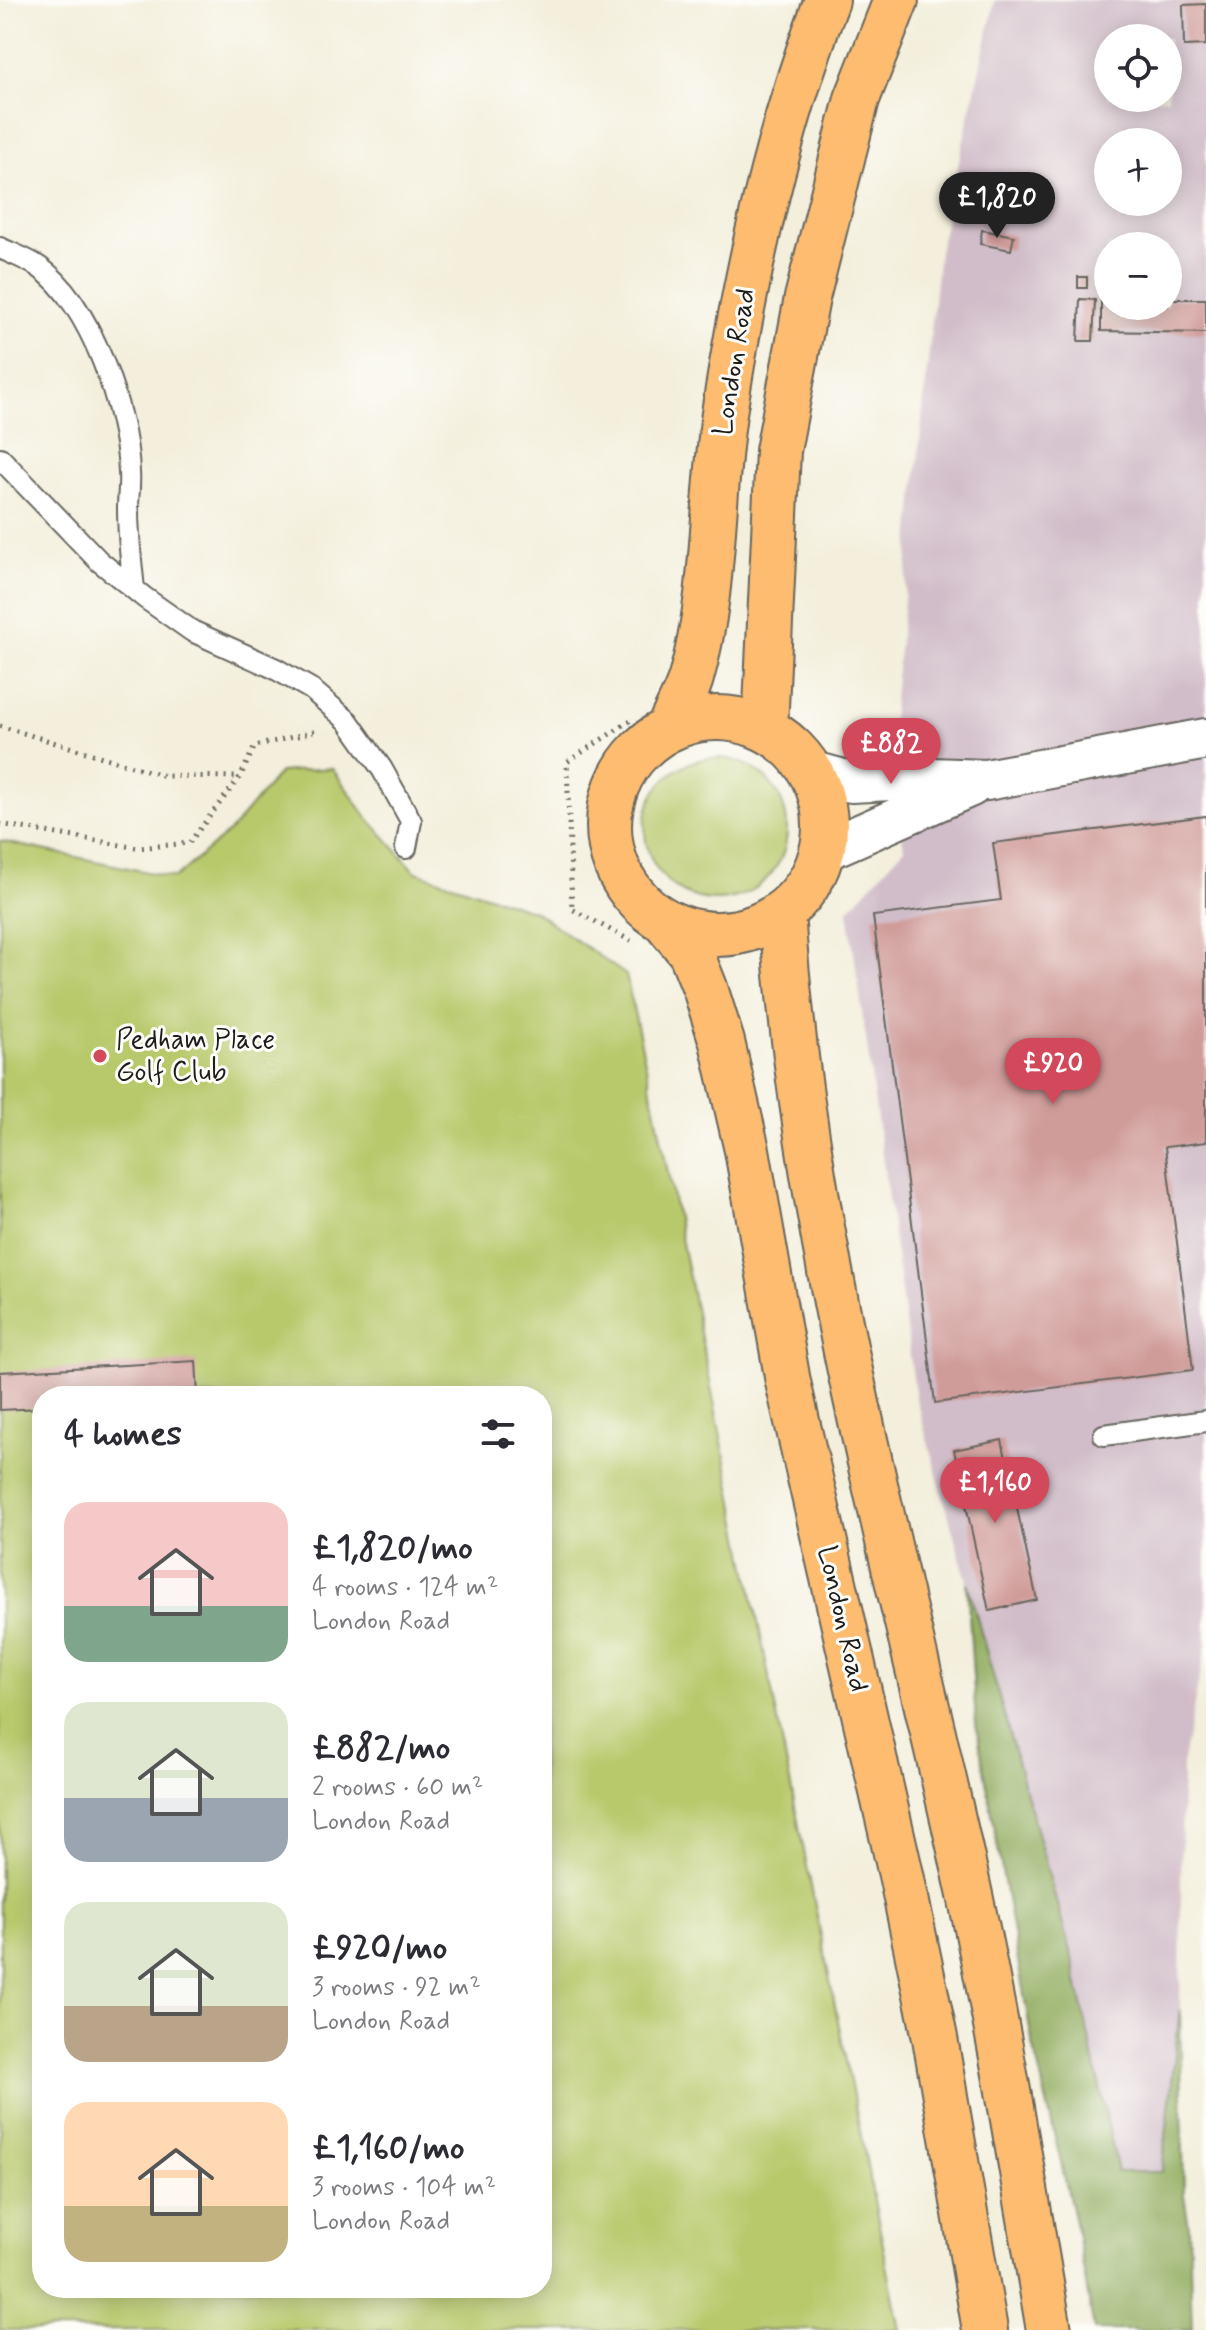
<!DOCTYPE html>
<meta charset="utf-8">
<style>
:root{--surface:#fff;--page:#f7f7f7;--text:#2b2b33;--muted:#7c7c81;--accent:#d1495b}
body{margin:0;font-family:Mynerve,sans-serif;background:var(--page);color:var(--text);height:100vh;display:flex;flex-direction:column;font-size:30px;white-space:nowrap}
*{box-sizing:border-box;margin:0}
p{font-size:26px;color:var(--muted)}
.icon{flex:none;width:44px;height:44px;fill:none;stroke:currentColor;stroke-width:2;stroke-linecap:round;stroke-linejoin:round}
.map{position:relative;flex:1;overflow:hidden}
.sheet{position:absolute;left:32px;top:1386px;width:520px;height:912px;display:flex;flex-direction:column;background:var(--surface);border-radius:32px;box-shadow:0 4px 20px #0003}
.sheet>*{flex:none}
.fabs{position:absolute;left:1094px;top:24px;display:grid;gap:16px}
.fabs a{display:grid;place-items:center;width:88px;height:88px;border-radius:50%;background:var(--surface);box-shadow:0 4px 20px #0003;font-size:40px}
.price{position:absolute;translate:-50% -68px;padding:0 18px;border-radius:28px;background:var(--accent);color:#fff;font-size:26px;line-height:52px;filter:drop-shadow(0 2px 4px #0008)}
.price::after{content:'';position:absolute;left:50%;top:48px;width:24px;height:18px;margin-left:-12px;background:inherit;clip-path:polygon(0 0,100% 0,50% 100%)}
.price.on{background:#222;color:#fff}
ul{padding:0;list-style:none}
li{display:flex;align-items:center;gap:24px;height:200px;padding:0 32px}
li span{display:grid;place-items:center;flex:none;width:224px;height:160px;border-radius:24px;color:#555}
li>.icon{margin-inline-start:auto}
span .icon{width:96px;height:96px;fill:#fffc;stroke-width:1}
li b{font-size:34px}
h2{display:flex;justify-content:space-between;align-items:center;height:96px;padding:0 32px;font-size:34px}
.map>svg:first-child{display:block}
.industrial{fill:#d1bdc9;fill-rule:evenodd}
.green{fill:#b8c96c;stroke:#6a7244;stroke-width:2;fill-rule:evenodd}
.forest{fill:#92ad60;stroke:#57643e;stroke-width:2}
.building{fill:#d09c9a}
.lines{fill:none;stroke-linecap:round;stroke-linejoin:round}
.service-casing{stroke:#67665f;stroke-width:24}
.minor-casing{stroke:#67665f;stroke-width:44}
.primary-casing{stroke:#67665f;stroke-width:48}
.path{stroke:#67665f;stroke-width:5;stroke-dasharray:2 6;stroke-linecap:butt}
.service{stroke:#fff;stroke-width:20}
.minor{stroke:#fff;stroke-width:40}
.primary{stroke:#fdbc70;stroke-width:44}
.poi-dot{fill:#d1495b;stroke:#fdfcf7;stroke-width:3}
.labels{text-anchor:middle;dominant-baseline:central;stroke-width:6;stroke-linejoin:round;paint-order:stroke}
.street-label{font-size:28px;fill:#1c1c1c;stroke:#fdfcf7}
.poi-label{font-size:28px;fill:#1c1c1c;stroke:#fdfcf7;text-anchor:start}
</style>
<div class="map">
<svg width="1206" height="2330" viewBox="0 0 1206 2330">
<rect width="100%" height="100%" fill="#fdfcf7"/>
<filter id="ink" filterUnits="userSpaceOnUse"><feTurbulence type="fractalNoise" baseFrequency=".0125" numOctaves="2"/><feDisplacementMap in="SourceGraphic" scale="16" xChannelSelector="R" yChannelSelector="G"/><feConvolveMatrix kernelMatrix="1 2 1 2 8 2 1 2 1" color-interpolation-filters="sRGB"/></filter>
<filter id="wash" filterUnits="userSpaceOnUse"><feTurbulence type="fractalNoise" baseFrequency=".006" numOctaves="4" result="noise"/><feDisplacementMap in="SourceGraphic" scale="32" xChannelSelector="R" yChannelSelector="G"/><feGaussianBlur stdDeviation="1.8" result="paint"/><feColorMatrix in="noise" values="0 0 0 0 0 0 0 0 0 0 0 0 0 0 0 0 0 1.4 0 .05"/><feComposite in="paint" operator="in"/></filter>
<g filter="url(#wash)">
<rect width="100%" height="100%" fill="#f3efdc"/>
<path class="industrial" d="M995,0H1206V1645L1182,1765L1180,2009L1162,2172H1118L1072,1958L916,1399L848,910L904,849L889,750L939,251ZM1108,38H1168V98H1108ZM1108,142H1168V202H1108ZM1108,246H1168V306H1108Z"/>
<path class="green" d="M645 829a71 71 0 1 1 142 0a71 71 0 1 1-142 0Z
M332,768L366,816L416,872L534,911L626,975L654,1103L900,2330H0V841L175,878L232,829L280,772ZM42,1396H542V2288H42Z"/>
<path class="forest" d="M967,1582L1072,1958L1118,2172H1162L1180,2009L1184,2195L1189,2226L1192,2330H1094L1076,2227L1032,2040L976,1724Z"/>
<g id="blocks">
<path class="building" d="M1206,4V45L1184,46L1183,5Z
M995,187L1021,191L1018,207L992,203Z
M982,230L1014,236L1011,250L980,244Z
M1078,277H1087V288H1078Z
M1101,297H1108V306H1168V299H1206V333L1101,331Z
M1080,299L1095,300L1093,341H1078Z
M1206,816V1142L1165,1147L1193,1370L935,1403L873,916L1001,900L993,843Z
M196,1361L198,1396H42V1408L0,1410V1372Z
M1002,1440L1037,1600L989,1611L954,1450Z"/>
</g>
</g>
<g filter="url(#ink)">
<use href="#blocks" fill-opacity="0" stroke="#67665f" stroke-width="2"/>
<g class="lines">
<defs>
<path id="service" d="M0,248C13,254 27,259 39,267C90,302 127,411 129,472C130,484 128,496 128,509C128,536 131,562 134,589
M0,458L99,561L145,598L192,631L274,668L311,689L348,721L382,769L411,821L406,848
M1104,1435L1206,1421"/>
<path id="minor" d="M810,771L851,782L931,778L986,780L1206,739
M821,852L971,786"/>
<path id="primary" d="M609 826a108 108 0 1 1 216 0a108 108 0 1 1-216 0Z
M669,728C676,712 686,695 691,678C716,590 711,496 725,407C747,268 777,131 827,0
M765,729L778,451L807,298L857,99L896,0
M782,912C804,1246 899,1569 970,1895C1001,2039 1024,2185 1049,2330
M665,921L691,953L705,988L722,1042L747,1150L788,1382L902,1879L935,2038L985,2330"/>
</defs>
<use href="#service" class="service-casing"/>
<use href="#minor" class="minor-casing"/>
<use href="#primary" class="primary-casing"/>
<path class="path" d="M630,721L567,762L572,909L631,941
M0,726L165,776L239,777
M0,824L138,848L189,843L240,777L255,746L313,732L317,735"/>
<use href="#service" class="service"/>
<use href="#minor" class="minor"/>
<use href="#primary" class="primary"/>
</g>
</g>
<circle class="poi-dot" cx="100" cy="1056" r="8"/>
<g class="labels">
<g class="street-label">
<text transform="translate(735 362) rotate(-81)">London Road</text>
<text transform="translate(842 1619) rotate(77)">London Road</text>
</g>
<g class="poi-label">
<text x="116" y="1040">Pedham Place<tspan x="116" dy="32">Golf Club</tspan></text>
</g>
</g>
</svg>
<div class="fabs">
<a><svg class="icon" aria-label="locate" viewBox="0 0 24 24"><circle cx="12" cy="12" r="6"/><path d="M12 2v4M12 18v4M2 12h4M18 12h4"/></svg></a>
<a>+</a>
<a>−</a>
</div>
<b class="price on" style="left:997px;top:240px">£1,820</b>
<b class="price" style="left:891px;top:786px">£882</b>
<b class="price" style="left:1053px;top:1106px">£920</b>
<b class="price" style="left:995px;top:1525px">£1,160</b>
<section class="sheet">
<h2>4 homes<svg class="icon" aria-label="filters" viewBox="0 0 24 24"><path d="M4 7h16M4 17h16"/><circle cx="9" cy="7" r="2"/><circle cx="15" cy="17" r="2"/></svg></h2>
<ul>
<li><span style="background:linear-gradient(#f6c9c9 65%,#7fa58c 0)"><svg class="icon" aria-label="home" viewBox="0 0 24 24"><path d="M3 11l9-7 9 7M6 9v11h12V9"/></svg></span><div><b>£1,820/mo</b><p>4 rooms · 124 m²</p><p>London Road</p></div></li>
<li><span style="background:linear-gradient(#dfe7d0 60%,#9aa5b1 0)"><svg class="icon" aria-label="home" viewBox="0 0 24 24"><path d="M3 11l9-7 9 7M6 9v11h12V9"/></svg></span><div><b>£882/mo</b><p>2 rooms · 60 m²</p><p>London Road</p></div></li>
<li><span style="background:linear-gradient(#dfe7d0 65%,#b9a48a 0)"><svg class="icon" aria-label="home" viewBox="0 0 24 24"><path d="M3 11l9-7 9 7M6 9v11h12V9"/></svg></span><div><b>£920/mo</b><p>3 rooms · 92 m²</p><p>London Road</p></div></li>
<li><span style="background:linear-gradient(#ffd9b3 65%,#c2b280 0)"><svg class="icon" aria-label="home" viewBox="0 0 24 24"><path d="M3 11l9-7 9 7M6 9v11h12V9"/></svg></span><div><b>£1,160/mo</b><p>3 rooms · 104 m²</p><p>London Road</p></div></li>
</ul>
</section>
</div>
